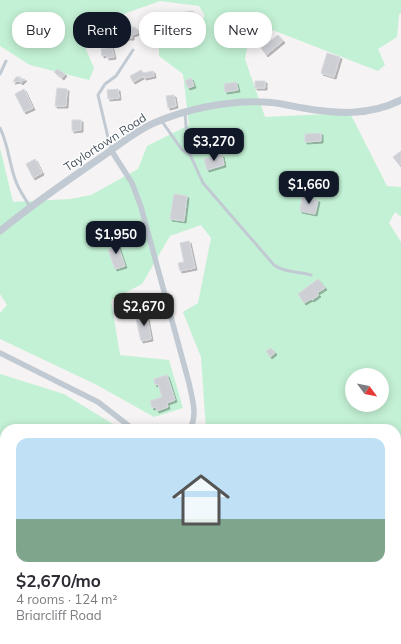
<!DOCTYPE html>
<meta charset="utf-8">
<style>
:root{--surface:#fff;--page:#f2f2f3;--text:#2b2b33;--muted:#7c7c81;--line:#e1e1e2;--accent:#111827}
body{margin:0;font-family:Mulish,sans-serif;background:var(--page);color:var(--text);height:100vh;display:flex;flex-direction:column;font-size:15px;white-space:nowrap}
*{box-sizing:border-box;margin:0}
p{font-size:13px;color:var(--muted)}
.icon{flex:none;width:22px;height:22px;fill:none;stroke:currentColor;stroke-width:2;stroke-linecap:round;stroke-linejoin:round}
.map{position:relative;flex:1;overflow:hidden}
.details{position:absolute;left:0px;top:424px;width:401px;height:220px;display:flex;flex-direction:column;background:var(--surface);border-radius:16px 16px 0 0;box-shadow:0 2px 10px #0003}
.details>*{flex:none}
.hud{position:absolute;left:12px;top:12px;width:377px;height:36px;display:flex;gap:8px}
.needle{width:26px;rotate:122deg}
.tools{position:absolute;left:345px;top:368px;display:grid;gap:8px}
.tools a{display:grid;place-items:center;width:44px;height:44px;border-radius:50%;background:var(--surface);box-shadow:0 2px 10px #0003;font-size:20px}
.price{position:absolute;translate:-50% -34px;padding:0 9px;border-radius:8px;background:var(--accent);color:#fff;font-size:13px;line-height:26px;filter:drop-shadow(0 1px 2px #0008)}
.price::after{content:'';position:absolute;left:50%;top:24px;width:12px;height:9px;margin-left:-6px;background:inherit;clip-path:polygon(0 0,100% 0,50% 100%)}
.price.current{background:#222;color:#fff}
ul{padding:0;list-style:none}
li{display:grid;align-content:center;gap:8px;height:212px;padding:0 16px}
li+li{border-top:1px solid var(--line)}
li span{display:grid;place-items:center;height:124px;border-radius:12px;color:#555}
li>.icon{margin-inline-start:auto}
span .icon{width:72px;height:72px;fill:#fffc;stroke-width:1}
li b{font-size:17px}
.tag{padding:0 14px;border-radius:16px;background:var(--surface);box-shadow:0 2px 10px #0003;font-size:14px;line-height:36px}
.tag.current{background:var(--accent);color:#fff}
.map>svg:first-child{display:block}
.green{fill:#c3f1d5;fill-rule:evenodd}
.building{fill:#cdcfd5;stroke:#d7d9de;filter:url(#shadow)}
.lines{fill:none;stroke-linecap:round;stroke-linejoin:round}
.service{stroke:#c1cad2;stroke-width:3}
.minor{stroke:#c1cad2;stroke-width:5.5}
.tertiary{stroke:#c1cad2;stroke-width:7}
.labels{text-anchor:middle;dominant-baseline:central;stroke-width:3;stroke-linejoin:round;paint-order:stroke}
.street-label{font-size:12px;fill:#4a5661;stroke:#fff}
</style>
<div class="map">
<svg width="401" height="644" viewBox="0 0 401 644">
<defs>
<filter id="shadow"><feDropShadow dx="2" dy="2" stdDeviation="0" flood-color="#0004"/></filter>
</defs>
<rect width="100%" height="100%" fill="#f5f3f3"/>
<path class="green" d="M0,0H401V13L399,15L397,37L378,49L385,65L378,71L252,22L245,59L265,117L350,113L387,186L401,187V217L395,212L389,223L401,242V605L396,617V429H206L201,357L183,312L198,303L211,238L201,225L170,236L142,284L111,300L120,355L169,360L183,408L154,417L97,385L0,339V313L7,305L0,294V148L13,202L70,199L91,195L138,169L147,146L189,125L183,74L159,56V45L186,36L205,16L199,6L160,1L87,27L81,38L94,68L89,80L30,65L0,46ZM352,375H382V405H352Z
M0,374L64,394L121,429H5V639H145L147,644H0Z
M265,639H387L385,644H268Z"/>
<path class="building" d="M193,11L194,24L182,26L180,13Z
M125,26H132V28L135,27L138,33L132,35V38H125Z
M278,35L283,41L266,55L261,48Z
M111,44L114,57L107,58L106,55L102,56L101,49L107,48V45Z
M327,53L340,57L334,77L321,73Z
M57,69L65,74L62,78L54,72Z
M141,70L143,73L153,71L154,76L144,78V76L133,82L130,76Z
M16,77H21L19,79H25L21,83L19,81L13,82Z
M191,78L194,86L188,88L185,81Z
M255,81H265V88H255Z
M236,82L238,90L225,92L224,84Z
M57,88L67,89L66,106H55Z
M24,89L33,108L24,112L15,94Z
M118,89L119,98L108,99L107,90Z
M174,95L176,106L168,108L166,96Z
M72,120H81V130L72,131Z
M321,133V141L305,142V134Z
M401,151V165L400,166L393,157Z
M222,155L224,165L207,170L204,159Z
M35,159L42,173L33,178L26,164Z
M174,194L187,196L184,221L170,219Z
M302,197L318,200L315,214L300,211Z
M116,240L125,266L115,269L108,250L112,248L109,243Z
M189,241L195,268L180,271L178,263L184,262L180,243Z
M318,279L325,288L317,293L319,295L312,300L311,299L304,303L298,294Z
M146,312L151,339L141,341L136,319H139L138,314Z
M271,348L275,353L270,357L266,351Z
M167,375L175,400L167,403L168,407L157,411L156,407L152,408L150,401L162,397L158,384L155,385L154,379Z
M396,469H400V473H396Z
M5,621V632L0,627Z"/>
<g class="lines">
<path class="service" d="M0,74L6,61
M185,113L188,150L203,183L274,265C285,273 298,271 311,275
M161,120L182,150L189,154
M0,128C8,144 9,162 15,179C18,189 25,198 30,207
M111,150L98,95L105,84L116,76L133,50"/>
<path class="minor" d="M111,150L132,183L141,207L189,383C192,399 198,414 190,429
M0,353L98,402L133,429
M0,595L5,591
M69,639L71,644
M249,639L252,644
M260,639L262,644"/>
<path class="tertiary" d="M0,231C33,204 68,180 103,156C120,144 136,131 154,123C186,109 229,100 264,102C277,102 290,106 303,108C337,114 369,116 401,100"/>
</g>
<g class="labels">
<g class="street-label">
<text transform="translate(105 142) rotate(-33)">Taylortown Road</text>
</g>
</g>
</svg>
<div class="tools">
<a><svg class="needle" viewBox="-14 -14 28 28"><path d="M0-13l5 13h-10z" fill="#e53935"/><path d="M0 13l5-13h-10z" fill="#7c7c81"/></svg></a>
</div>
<b class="price" style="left:214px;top:162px">$3,270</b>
<b class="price" style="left:309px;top:205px">$1,660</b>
<b class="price" style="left:116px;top:255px">$1,950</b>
<b class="price current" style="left:144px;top:327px">$2,670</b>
<div class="hud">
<a class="tag">Buy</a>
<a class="tag current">Rent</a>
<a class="tag">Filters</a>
<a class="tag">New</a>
</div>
<section class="details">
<ul>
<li><span style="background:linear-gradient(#bfe0f5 65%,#7fa58c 0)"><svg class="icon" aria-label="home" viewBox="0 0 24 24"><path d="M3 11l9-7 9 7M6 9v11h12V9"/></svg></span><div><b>$2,670/mo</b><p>4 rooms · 124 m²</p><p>Briarcliff Road</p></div></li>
</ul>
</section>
</div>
